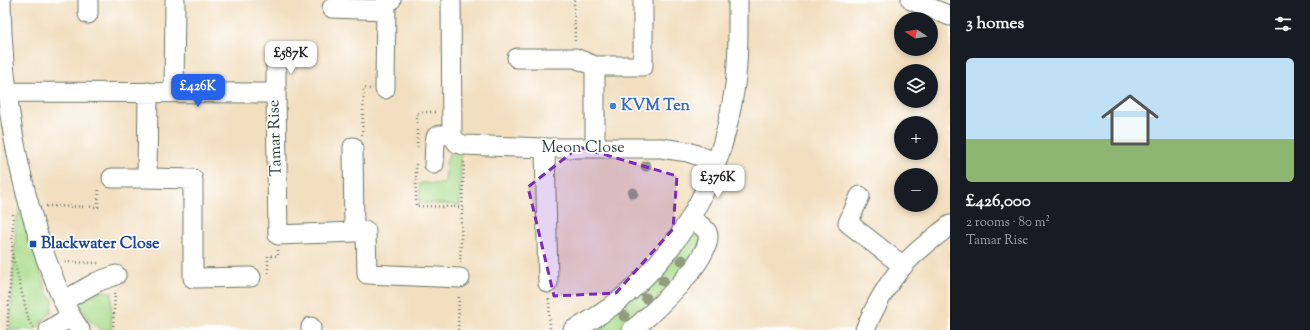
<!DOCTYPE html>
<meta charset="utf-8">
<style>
:root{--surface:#171b24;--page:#242831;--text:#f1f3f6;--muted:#9ea1a6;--line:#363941;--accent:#2563eb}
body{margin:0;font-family:"Sorts Mill Goudy",serif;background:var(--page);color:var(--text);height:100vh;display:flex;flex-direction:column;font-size:15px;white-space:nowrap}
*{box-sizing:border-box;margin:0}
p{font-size:13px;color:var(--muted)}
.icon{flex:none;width:22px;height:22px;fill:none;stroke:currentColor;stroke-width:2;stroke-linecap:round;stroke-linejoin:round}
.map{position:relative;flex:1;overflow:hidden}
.sheet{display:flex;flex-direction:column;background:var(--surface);width:360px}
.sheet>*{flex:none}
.needle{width:26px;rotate:282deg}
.tools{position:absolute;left:894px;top:12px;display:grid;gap:8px}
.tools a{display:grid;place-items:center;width:44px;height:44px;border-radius:50%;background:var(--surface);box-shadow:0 2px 6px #0003;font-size:20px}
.price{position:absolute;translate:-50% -34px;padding:0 9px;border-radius:8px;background:#fff;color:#222;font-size:13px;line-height:26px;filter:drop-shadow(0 1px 2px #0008)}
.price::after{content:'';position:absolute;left:50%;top:24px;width:12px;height:9px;margin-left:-6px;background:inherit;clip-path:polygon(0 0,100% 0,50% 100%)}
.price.on{background:var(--accent);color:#fff}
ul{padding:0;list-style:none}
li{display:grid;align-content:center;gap:8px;height:212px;padding:0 16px}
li+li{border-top:1px solid var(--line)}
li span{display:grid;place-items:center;height:124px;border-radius:6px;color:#555}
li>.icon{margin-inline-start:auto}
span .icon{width:72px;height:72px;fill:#fffc;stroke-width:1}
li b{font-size:17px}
h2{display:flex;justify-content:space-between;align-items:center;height:48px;padding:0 16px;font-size:17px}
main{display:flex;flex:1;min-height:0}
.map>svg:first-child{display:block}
.green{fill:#a7d987;stroke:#638b5e}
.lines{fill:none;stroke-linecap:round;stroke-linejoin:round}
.minor-casing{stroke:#697665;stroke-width:21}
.path{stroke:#697665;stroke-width:2.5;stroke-dasharray:1 3;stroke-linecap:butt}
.minor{stroke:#fff;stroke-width:19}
.tree{fill:#919b7f}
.marked{fill:#7b2cbf;fill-opacity:0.2;stroke:#7b2cbf;stroke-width:3;stroke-dasharray:8 5;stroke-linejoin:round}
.shop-dot{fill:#3f7fe0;stroke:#fff;stroke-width:1.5}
.transit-dot{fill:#1a4fb4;stroke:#fff;stroke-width:1.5}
.labels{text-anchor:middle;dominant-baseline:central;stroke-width:3.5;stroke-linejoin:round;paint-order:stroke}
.shop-label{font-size:16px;font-weight:bold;fill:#366cbe;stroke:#fff;text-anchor:start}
.street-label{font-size:16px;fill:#1f3d34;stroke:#fff}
.transit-label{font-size:16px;font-weight:bold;fill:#164399;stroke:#fff;text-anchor:start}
</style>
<main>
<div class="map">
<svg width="950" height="330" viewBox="0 0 950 330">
<rect width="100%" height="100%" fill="#fff"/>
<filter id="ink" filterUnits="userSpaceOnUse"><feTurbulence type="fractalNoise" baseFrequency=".025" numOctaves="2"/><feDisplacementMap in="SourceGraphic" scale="8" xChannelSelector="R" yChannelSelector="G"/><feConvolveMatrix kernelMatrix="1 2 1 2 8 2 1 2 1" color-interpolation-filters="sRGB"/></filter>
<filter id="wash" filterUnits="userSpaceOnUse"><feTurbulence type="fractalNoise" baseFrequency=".012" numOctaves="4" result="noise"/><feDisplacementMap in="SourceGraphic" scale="16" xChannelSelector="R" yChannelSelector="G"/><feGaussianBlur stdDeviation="0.9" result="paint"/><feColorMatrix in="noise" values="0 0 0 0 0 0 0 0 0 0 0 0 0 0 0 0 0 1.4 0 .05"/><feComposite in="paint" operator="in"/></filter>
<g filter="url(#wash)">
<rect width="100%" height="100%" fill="#f2dfc0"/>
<path class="green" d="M455,152H461L460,205L419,203L420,183L445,184L446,163L449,154Z
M20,209L47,293L53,300L52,311L35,330H10L16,221Z
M692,230L704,241L669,288L621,330H588Z
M92,290L112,292L111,330H101L88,319L78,303Z"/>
</g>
<g filter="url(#ink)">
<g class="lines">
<defs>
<path id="minor" d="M1,0C2,87 16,174 45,256C55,282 64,308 80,330
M451,0L452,135L457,143L464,145L545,148H661L688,152L716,162
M911,0L950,16
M332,8L386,10
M88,14V0
M276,57V93
M517,58H575L595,66
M385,89L386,1L391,0
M8,92L276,93L278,235L354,232L353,147
M148,92L147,178L193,179V278L251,277
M174,92L175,0
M545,148L548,283
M595,148V66H643V0
M434,164L435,142L436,137L440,135H452
M112,178H147
M860,196L848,223L903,266
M354,232L366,231L367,274L460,278
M63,301L97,282L116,275
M311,327V330
M49,330L70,317
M573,330C626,304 674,253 700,200C716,170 726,136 732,103C739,69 738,34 738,0
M632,330C649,317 718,254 707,232C704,226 695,222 690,219
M865,330C874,308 887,284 903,266C916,250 934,238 950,225"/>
</defs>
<use href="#minor" class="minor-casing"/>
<path class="path" d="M574,0L575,42
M362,135L364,88L370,89
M417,147V112H436
M416,164V206L463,207
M46,206L98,207L99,187
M13,214L12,253L29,321L33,328
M65,262L98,263
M460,263L464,160
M268,273V256H278V250
M549,299L550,330
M7,330L12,257
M113,330L115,293
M458,330L459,294"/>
<use href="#minor" class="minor"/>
</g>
<g class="tree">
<circle cx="646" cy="166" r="5.5"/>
<circle cx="633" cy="193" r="5.5"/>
<circle cx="682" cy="260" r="5.5"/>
<circle cx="663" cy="281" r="5.5"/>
<circle cx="646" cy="298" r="5.5"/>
<circle cx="624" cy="316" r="5.5"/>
</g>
</g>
<path class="marked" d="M579,147L677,176L673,229L616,293L554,296L528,187Z"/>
<circle class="shop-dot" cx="613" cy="106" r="4"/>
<rect class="transit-dot" x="29" y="240" width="8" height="8" rx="2"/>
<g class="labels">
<g class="shop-label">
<text x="621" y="106">KVM Ten</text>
</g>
<g class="street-label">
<text transform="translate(276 138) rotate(-92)">Tamar Rise</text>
<text x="583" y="148">Meon Close</text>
</g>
<g class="transit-label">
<text x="41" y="244">Blackwater Close</text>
</g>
</g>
</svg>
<div class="tools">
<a><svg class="needle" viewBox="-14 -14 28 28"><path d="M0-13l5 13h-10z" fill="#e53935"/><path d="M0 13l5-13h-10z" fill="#9ea1a6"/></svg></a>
<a><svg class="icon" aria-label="layers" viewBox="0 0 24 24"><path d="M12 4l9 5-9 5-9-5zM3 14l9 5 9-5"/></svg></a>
<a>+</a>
<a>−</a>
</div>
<b class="price" style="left:291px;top:75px">£587K</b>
<b class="price on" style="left:198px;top:108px">£426K</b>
<b class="price" style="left:718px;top:199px">£376K</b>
</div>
<section class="sheet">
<h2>3 homes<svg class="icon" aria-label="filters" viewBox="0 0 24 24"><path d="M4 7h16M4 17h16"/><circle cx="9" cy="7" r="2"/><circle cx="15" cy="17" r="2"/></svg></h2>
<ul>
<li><span style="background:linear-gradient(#bfe0f5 65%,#8fb573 0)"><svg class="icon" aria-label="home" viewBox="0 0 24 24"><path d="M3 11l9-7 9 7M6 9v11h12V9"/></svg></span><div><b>£426,000</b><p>2 rooms · 80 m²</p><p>Tamar Rise</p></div></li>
</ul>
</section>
</main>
